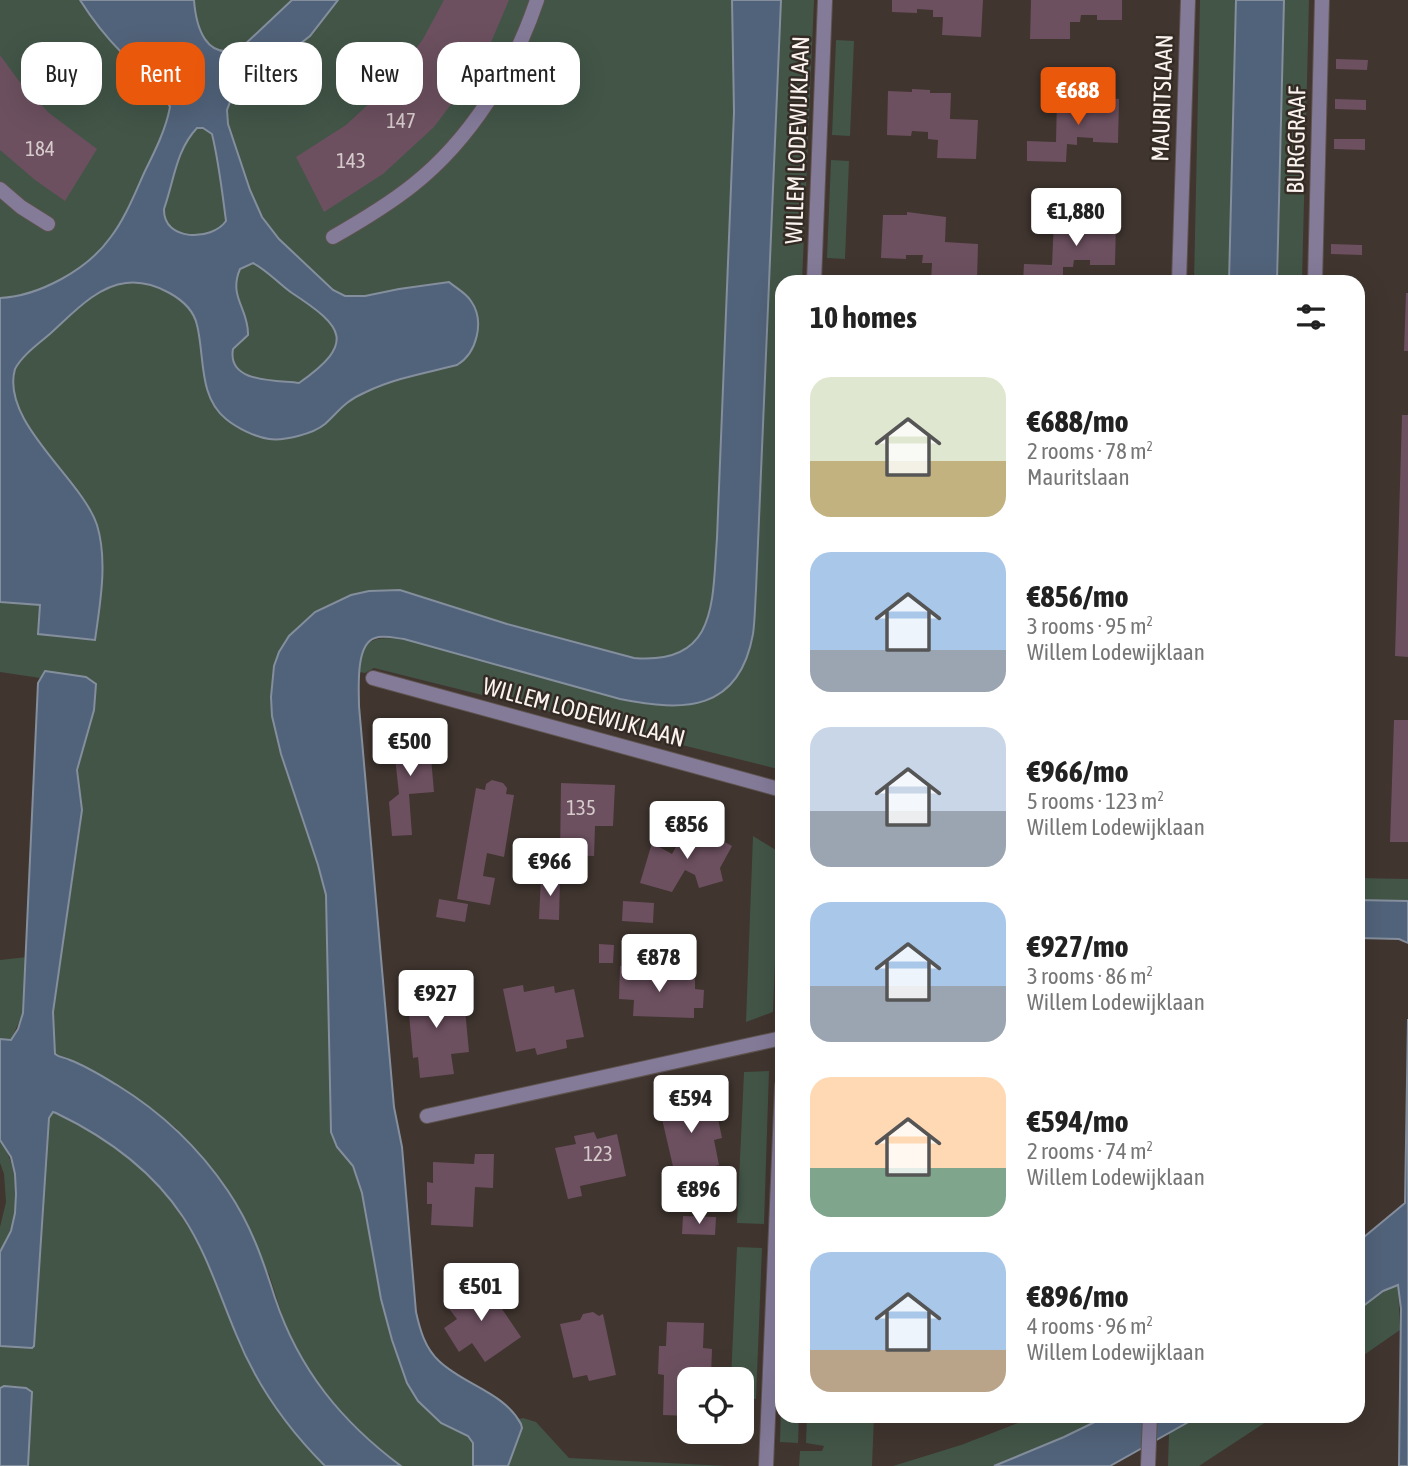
<!DOCTYPE html>
<meta charset="utf-8">
<style>
:root{--surface:#fff;--page:#f6f6f6;--text:#222;--muted:#767676;--accent:#ea580c}
body{margin:0;font-family:"Asap Condensed",sans-serif;background:var(--page);color:var(--text);height:100vh;display:flex;flex-direction:column;font-size:26px;white-space:nowrap}
*{box-sizing:border-box;margin:0}
p{font-size:23px;color:var(--muted)}
.icon{flex:none;width:38px;height:38px;fill:none;stroke:currentColor;stroke-width:2;stroke-linecap:round;stroke-linejoin:round}
.map{position:relative;flex:1;overflow:hidden}
.drawer{position:absolute;left:775px;top:275px;width:590px;height:1148px;display:flex;flex-direction:column;background:var(--surface);border-radius:21px;box-shadow:0 7px 28px #0002}
.drawer>*{flex:none}
.guide{position:absolute;left:21px;top:42px;width:649px;height:63px;display:flex;gap:14px}
.buttons{position:absolute;left:677px;top:1367px;display:grid;gap:14px}
.buttons a{display:grid;place-items:center;width:77px;height:77px;border-radius:14px;background:var(--surface);box-shadow:0 7px 28px #0002;font-size:35px}
.price{position:absolute;translate:-50% -60px;padding:0 16px;border-radius:7px;background:#fff;color:#222;font-size:23px;line-height:46px;filter:drop-shadow(0 2px 4px #0008)}
.price::after{content:'';position:absolute;left:50%;top:42px;width:21px;height:16px;margin-left:-10px;background:inherit;clip-path:polygon(0 0,100% 0,50% 100%)}
.price.selected{background:var(--accent);color:#fff}
ul{padding:0;list-style:none}
li{display:flex;align-items:center;gap:21px;height:175px;padding:0 35px}
li span{display:grid;place-items:center;flex:none;width:196px;height:140px;border-radius:21px;color:#555}
li>.icon{margin-inline-start:auto}
span .icon{width:84px;height:84px;fill:#fffc;stroke-width:1}
li b{font-size:30px}
h2{display:flex;justify-content:space-between;align-items:center;height:84px;padding:0 35px;font-size:30px}
.pill{padding:0 24px;border-radius:21px;background:var(--surface);box-shadow:0 7px 28px #0002;font-size:24px;line-height:63px}
.pill.selected{background:var(--accent);color:#fff}
.map>svg:first-child{display:block}
.green{fill:#425547}
.water{fill:#51637a;stroke:#848e9d;stroke-width:2;fill-rule:evenodd}
.building{fill:#6c505f}
.lines{fill:none;stroke-linecap:round;stroke-linejoin:round}
.minor-casing{stroke:#5e534e;stroke-width:16}
.minor{stroke:#847b99;stroke-width:14}
.labels{text-anchor:middle;dominant-baseline:central;stroke-width:5;stroke-linejoin:round;paint-order:stroke}
.number-label{font-size:21px;fill:#d6cacb}
.street-label{font-size:24px;fill:#faf3ef;stroke:#352b25}
</style>
<div class="map">
<svg width="1408" height="1466" viewBox="0 0 1408 1466">
<rect width="100%" height="100%" fill="#40352f"/>
<path class="green" d="M0,0H756L737,517L693,684L311,615C219,688 314,808 326,896C330,924 329,953 329,981C329,1026 330,1070 330,1114L337,1147L353,1166L362,1193L381,1299L392,1340L407,1383L418,1401L441,1423L468,1436L473,1442V1466H401L349,1423L336,1409L303,1361L284,1321L269,1274L176,1128L118,1086L55,1054L53,1012L81,823V798L77,770L94,710L96,684L86,677L45,671L40,678L0,672V602L40,605L38,634L94,640L98,616L0,591Z
M781,0H814L802,282H782V770L374,668L365,673L359,672C363,637 372,637 404,639L620,699L652,705L715,698L740,672L753,634L756,590Z
M1200,0H1236L1229,282H1194Z
M1284,0H1309L1302,282H1278Z
M836,40L854,41L850,136L832,135Z
M831,160L849,161L845,259L827,258Z
M753,836L779,852L773,1012L746,1022Z
M1358,878L1408,879V901L1358,900Z
M27,957L23,1013L11,1040L0,1039V960Z
M769,1071L764,1224L737,1223L744,1072Z
M53,1112C71,1117 89,1129 105,1140C156,1174 192,1223 215,1280C227,1310 237,1340 252,1368C271,1405 296,1437 325,1466H28L32,1392L0,1388V1346L31,1348L49,1118Z
M0,1140C22,1173 22,1217 0,1252V1227L6,1202L4,1174L0,1163Z
M737,1247L762,1248L756,1399L742,1398V1379H731Z
M1398,1284L1400,1330L1358,1359V1310L1383,1291Z
M782,1377V1416H799L798,1443L780,1442Z
M807,1416H874L872,1466H799L800,1451H822L824,1446L806,1443Z
M1036,1416H1107L1064,1437L994,1466H893L961,1445Z
M1199,1416H1275L1199,1466H1168L1169,1433Z
M523,1418L536,1422L569,1458L727,1466H508L522,1428L519,1419Z"/>
<path class="water" d="M80,0H194C196,27 206,62 241,48L292,0H338L310,36L232,97L227,110L228,124L250,190L262,217L279,239L333,290L345,296H365L399,289L449,282C456,288 466,293 471,301C485,321 477,353 457,365C426,373 395,378 366,392C345,401 340,410 325,424C313,434 284,441 269,439C255,437 237,428 226,419C198,396 205,357 197,325C191,298 152,280 126,283C97,286 72,314 52,332C40,343 23,354 15,369C0,422 82,479 97,525C108,561 100,604 95,640L38,634L40,605L0,602V298C39,296 87,270 110,238C125,219 135,193 145,171C155,151 166,129 170,107C160,83 140,71 122,53C106,37 92,19 80,0ZM197,128H203L212,134C219,163 222,191 226,221C212,241 163,242 164,209C174,181 176,150 197,128ZM253,263C267,270 279,284 292,293C344,327 356,343 299,383C275,380 227,383 233,349L248,335C249,309 228,297 240,269Z
M732,0H781L756,590C755,605 755,620 753,634C739,712 684,712 620,699L404,639C395,638 383,635 375,638C355,644 359,690 359,706L394,1107L402,1147L416,1312C420,1330 425,1348 439,1361C464,1385 504,1392 521,1424L522,1428L508,1466H473V1443L468,1436L441,1423L418,1401L407,1383L392,1340L381,1299L362,1193L353,1166L337,1147L331,1132L326,895L318,865L281,754L272,716L271,697L274,666L279,652L289,636L315,612L351,595L369,591L400,590L507,624L634,658C718,665 712,602 717,538L734,112Z
M1236,0H1284L1277,282H1229Z
M45,671L86,677L96,684L94,710L77,770L82,810L53,1012L55,1054C60,1058 64,1057 70,1060C86,1066 102,1076 117,1085C161,1112 199,1148 228,1191C251,1225 263,1260 275,1298C299,1370 342,1422 401,1466H325C287,1428 256,1384 236,1334C219,1294 207,1253 183,1217C152,1170 106,1137 56,1113L53,1112L49,1118L34,1346L32,1348L0,1346V1252L11,1231L15,1213L16,1194L15,1174L11,1157L0,1140V1039L11,1040L18,1029L23,1013L38,683Z
M1358,900L1408,901V943L1399,939L1358,938Z
M1408,1019V1466H1399L1401,1309L1398,1285L1383,1291L1358,1310V1242L1405,1203Z
M4,1386L26,1388L32,1392L28,1466H0V1388Z
M1107,1416H1199L1110,1466H994L1064,1437Z"/>
<path class="building" d="M444,0H509L492,40L476,71L434,127L383,174L324,212L296,157L346,125L388,86L423,39Z
M892,0H983L981,37L942,35L943,17H933V10L917,9V13L892,12Z
M1031,0H1122V20H1097V15H1081L1080,22H1070V39H1030Z
M0,55L19,81L49,113L97,149L65,201L35,180L0,150Z
M1336,59L1368,60L1367,70L1336,69Z
M912,89L930,90V93H951L950,119L978,120L976,159L937,158L938,140L928,139V132L912,131L911,136L887,135L888,91L912,92Z
M1077,95L1119,99L1118,143L1093,142V138L1077,137V145L1067,144L1066,162L1027,161V141L1056,142L1057,97L1077,98Z
M1335,99L1366,100V110L1335,109Z
M1334,139H1365V150L1334,149Z
M907,212L946,217L945,242L978,244L977,282H931L932,263H922L923,255H906V259L881,258L883,215H907Z
M1074,218L1116,221L1115,265H1090V260H1074L1073,267H1063V282H1023L1024,264L1052,265L1054,220L1074,221Z
M1331,244L1362,245V255L1331,254Z
M1406,293H1408V351H1404Z
M1402,415H1408V657L1395,656Z
M1394,720H1408V842H1390Z
M418,732V736L429,735L434,792L409,794L412,835L392,836L389,802L399,794L393,739L404,738L403,734Z
M492,780L503,783L507,788L506,794L514,795L504,857L487,853L483,876L495,878L490,905L457,899L476,788L485,790L486,784Z
M561,783L615,785L613,826H595L594,856L560,855Z
M690,823L732,846L720,868L723,881L699,888L695,875L685,870L672,892L640,883L652,843L672,854Z
M541,877H560L559,920L539,919Z
M439,899L468,904L465,922L436,917Z
M623,901L654,903L653,923L622,921Z
M599,944L614,945L613,963H599Z
M620,966L654,967L653,977L695,979V989L704,990L703,1008H694V1018L633,1016L634,1000L619,999Z
M444,981L447,1011L465,1009L469,1052L451,1054L454,1074L420,1078L418,1057L413,1058L409,1014H414L411,984Z
M523,985L524,992L554,986L555,993L574,989L584,1037L566,1040L567,1048L537,1055L535,1048L516,1052L503,989Z
M704,1096L710,1121L718,1119L722,1138L714,1140L719,1165L675,1175L659,1106Z
M594,1132L597,1139L617,1134L626,1176L580,1186L582,1196L568,1199L555,1148L576,1144L574,1136Z
M475,1154H494L493,1188L475,1187L473,1227L431,1225L432,1204H427V1182L433,1183V1162L474,1164Z
M683,1216L716,1217L715,1235L682,1234Z
M483,1281L521,1337L485,1362L472,1343L459,1352L444,1328L457,1319L447,1306Z
M593,1312L599,1316L603,1314L616,1375L589,1381L587,1375L573,1378L560,1324L580,1320L583,1314Z
M667,1322L704,1323L703,1348L712,1349L711,1377L690,1379V1416L663,1415L664,1375L658,1374L659,1346H666Z"/>
<g class="lines">
<defs>
<path id="minor" d="M0,189L21,207L48,224
M333,237C361,221 388,205 413,185C471,139 514,69 537,0
M814,282L825,0
M1179,282L1188,0
M1315,282L1322,0
M373,678L782,790
M427,1116L782,1038
M766,1466L782,1086
M1148,1466L1150,1416"/>
</defs>
<use href="#minor" class="minor-casing"/>
<use href="#minor" class="minor"/>
</g>
<g class="labels">
<g class="number-label">
<text x="401" y="120">147</text>
<text x="40" y="148">184</text>
<text x="351" y="160">143</text>
<text x="581" y="807">135</text>
<text x="598" y="1153">123</text>
</g>
<g class="street-label">
<text transform="translate(1162 98) rotate(-88)">MAURITSLAAN</text>
<text transform="translate(797 140) rotate(-88)">WILLEM LODEWIJKLAAN</text>
<text transform="translate(1296 140) rotate(-89)">BURGGRAAF</text>
<text transform="translate(584 712) rotate(15)">WILLEM LODEWIJKLAAN</text>
</g>
</g>
</svg>
<div class="buttons">
<a><svg class="icon" aria-label="locate" viewBox="0 0 24 24"><circle cx="12" cy="12" r="6"/><path d="M12 2v4M12 18v4M2 12h4M18 12h4"/></svg></a>
</div>
<b class="price selected" style="left:1078px;top:127px">€688</b>
<b class="price" style="left:1076px;top:248px">€1,880</b>
<b class="price" style="left:410px;top:778px">€500</b>
<b class="price" style="left:687px;top:861px">€856</b>
<b class="price" style="left:550px;top:898px">€966</b>
<b class="price" style="left:659px;top:994px">€878</b>
<b class="price" style="left:436px;top:1030px">€927</b>
<b class="price" style="left:691px;top:1135px">€594</b>
<b class="price" style="left:699px;top:1226px">€896</b>
<b class="price" style="left:481px;top:1323px">€501</b>
<div class="guide">
<a class="pill">Buy</a>
<a class="pill selected">Rent</a>
<a class="pill">Filters</a>
<a class="pill">New</a>
<a class="pill">Apartment</a>
</div>
<section class="drawer">
<h2>10 homes<svg class="icon" aria-label="filters" viewBox="0 0 24 24"><path d="M4 7h16M4 17h16"/><circle cx="9" cy="7" r="2"/><circle cx="15" cy="17" r="2"/></svg></h2>
<ul>
<li><span style="background:linear-gradient(#dfe7d0 60%,#c2b280 0)"><svg class="icon" aria-label="home" viewBox="0 0 24 24"><path d="M3 11l9-7 9 7M6 9v11h12V9"/></svg></span><div><b>€688/mo</b><p>2 rooms · 78 m²</p><p>Mauritslaan</p></div></li>
<li><span style="background:linear-gradient(#a9c7e8 70%,#9aa5b1 0)"><svg class="icon" aria-label="home" viewBox="0 0 24 24"><path d="M3 11l9-7 9 7M6 9v11h12V9"/></svg></span><div><b>€856/mo</b><p>3 rooms · 95 m²</p><p>Willem Lodewijklaan</p></div></li>
<li><span style="background:linear-gradient(#c9d6e8 60%,#9aa5b1 0)"><svg class="icon" aria-label="home" viewBox="0 0 24 24"><path d="M3 11l9-7 9 7M6 9v11h12V9"/></svg></span><div><b>€966/mo</b><p>5 rooms · 123 m²</p><p>Willem Lodewijklaan</p></div></li>
<li><span style="background:linear-gradient(#a9c7e8 60%,#9aa5b1 0)"><svg class="icon" aria-label="home" viewBox="0 0 24 24"><path d="M3 11l9-7 9 7M6 9v11h12V9"/></svg></span><div><b>€927/mo</b><p>3 rooms · 86 m²</p><p>Willem Lodewijklaan</p></div></li>
<li><span style="background:linear-gradient(#ffd9b3 65%,#7fa58c 0)"><svg class="icon" aria-label="home" viewBox="0 0 24 24"><path d="M3 11l9-7 9 7M6 9v11h12V9"/></svg></span><div><b>€594/mo</b><p>2 rooms · 74 m²</p><p>Willem Lodewijklaan</p></div></li>
<li><span style="background:linear-gradient(#a9c7e8 70%,#b9a48a 0)"><svg class="icon" aria-label="home" viewBox="0 0 24 24"><path d="M3 11l9-7 9 7M6 9v11h12V9"/></svg></span><div><b>€896/mo</b><p>4 rooms · 96 m²</p><p>Willem Lodewijklaan</p></div></li>
</ul>
</section>
</div>
